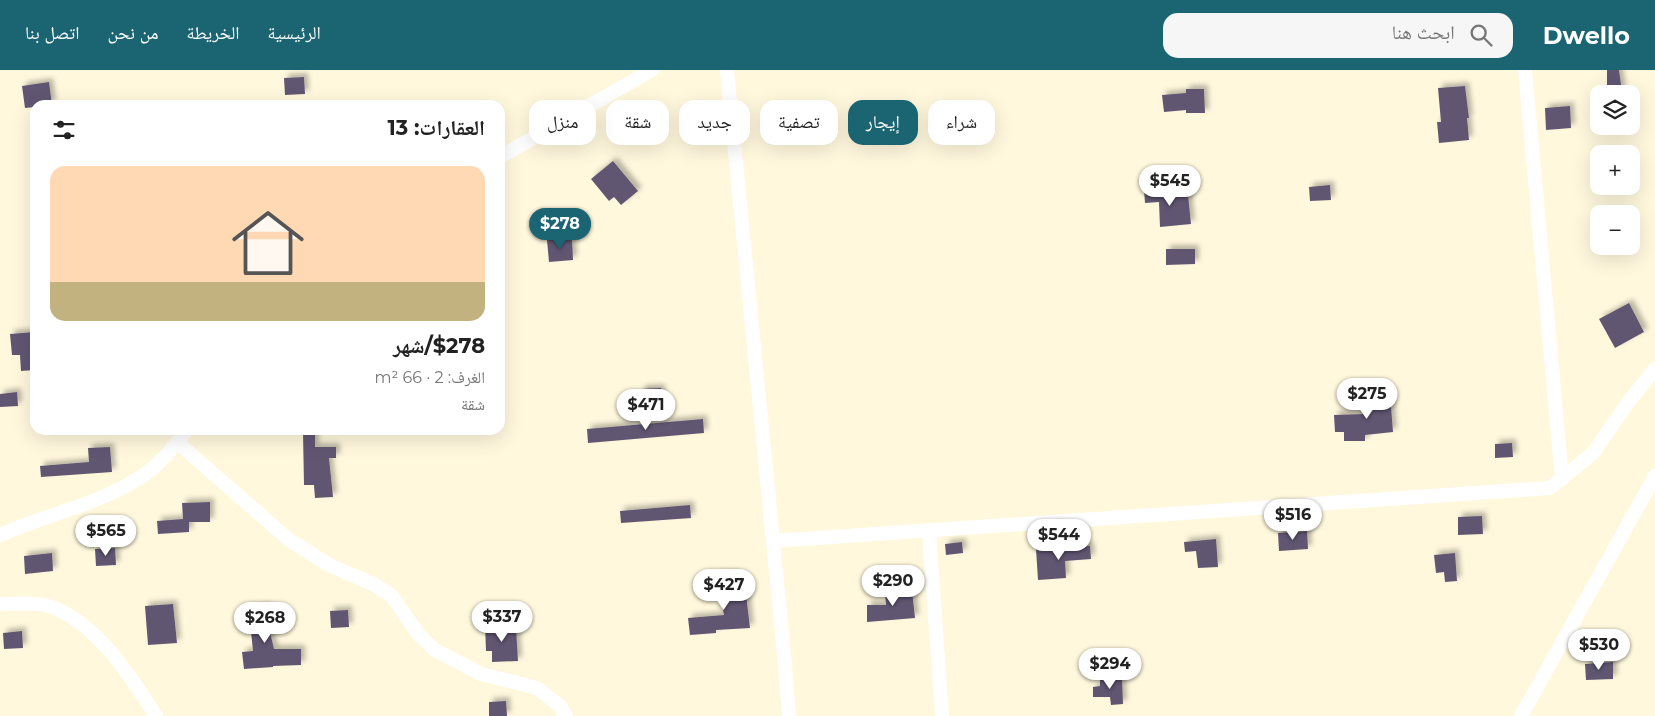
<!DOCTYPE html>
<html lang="ar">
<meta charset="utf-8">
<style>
:root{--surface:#fff;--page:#f6f6f6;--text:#222;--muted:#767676;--accent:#1b6572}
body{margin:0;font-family:Montserrat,"Noto Naskh Arabic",sans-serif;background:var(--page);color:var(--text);direction:rtl;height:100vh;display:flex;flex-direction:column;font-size:19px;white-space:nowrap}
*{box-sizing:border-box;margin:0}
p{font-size:16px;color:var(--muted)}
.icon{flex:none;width:28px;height:28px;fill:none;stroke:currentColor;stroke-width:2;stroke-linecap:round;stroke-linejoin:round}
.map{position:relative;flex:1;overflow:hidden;direction:ltr}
.side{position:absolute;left:30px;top:30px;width:475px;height:335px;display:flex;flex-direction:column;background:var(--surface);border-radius:15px;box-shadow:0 5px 20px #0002;direction:rtl}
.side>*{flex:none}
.banner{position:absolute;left:520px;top:30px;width:475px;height:45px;direction:rtl;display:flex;gap:10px}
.fabs{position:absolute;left:1590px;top:15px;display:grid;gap:10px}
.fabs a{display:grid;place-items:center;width:50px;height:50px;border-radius:10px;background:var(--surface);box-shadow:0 5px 20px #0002;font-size:25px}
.price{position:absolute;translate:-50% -42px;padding:0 11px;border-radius:18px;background:#fff;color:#222;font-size:16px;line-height:32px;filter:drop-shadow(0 1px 2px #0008)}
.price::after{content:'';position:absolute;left:50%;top:30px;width:15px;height:11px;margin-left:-8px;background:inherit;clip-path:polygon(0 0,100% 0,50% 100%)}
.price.selected{background:var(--accent);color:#fff}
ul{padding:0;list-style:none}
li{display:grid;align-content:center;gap:10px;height:265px;padding:0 20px}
li span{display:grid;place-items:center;height:155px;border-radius:15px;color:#555}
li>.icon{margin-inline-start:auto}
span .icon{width:90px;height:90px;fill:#fffc;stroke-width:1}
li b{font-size:21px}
h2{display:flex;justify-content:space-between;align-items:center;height:60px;padding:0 20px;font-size:21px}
.tag{padding:0 18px;border-radius:15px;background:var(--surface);box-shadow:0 5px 20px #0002;font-size:18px;line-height:45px}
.tag.selected{background:var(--accent);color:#fff}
header{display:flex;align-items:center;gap:30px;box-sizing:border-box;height:70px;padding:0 25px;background:var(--accent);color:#fff}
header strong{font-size:24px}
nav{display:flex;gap:28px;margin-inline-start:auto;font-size:18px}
.search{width:350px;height:45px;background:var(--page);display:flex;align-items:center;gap:12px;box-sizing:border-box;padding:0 18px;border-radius:15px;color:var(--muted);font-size:19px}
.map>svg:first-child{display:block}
.building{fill:#615772;filter:url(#shadow)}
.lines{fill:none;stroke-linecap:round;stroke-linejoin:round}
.minor{stroke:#fff;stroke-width:14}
</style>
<header>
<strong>Dwello</strong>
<div class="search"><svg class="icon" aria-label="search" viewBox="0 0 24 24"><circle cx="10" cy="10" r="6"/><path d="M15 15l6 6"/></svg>ابحث هنا</div>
<nav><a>الرئيسية</a><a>الخريطة</a><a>من نحن</a><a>اتصل بنا</a></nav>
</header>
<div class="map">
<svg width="1655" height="646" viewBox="0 0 1655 646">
<defs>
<filter id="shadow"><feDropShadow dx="4" dy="-4" stdDeviation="2.5" flood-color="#0004"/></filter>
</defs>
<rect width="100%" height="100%" fill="#fff8dd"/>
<path class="building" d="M1607,0H1619L1622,22L1607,24Z
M304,7L305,24L285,25L284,8Z
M49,12L52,35H35V37L25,38L22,16Z
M1465,16L1469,48H1467L1469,70L1439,73L1437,52H1441L1438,18Z
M1186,19H1204L1205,43H1186V40L1164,42L1162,25L1186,23Z
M1570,36L1571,58L1546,60L1545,38Z
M613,91L638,121L621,135L614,127L609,131L591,109Z
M1330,115L1331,130L1310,131L1309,117Z
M1168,117V127L1188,125L1191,154L1160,157L1159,132L1145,133L1144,119Z
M572,169L573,190L549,192L547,170Z
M1166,179H1195V194L1166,195Z
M1629,233L1644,262L1615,278L1599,249Z
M35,262V300L21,301L20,285H12L10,264Z
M661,318V331L641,332V319Z
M17,322L18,336L0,337V324Z
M1390,324L1393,362L1365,365V371H1344V362H1335L1334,345L1366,344L1365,337L1371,336L1370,325Z
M703,349L704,363L588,373L587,359Z
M303,362H315V377H336V388H329L333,427L315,428L314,415H304Z
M1512,373L1513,387L1495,388V374Z
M110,377L112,402L41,407L40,396L89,392L88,378Z
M210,432V452H189V462L158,464L157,451L183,449L182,433Z
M690,435L691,448L621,453L620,441Z
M1482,446L1483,464L1458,465V447Z
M1307,461L1308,479L1279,481L1278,463Z
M1216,469L1218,497L1198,498L1196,481L1185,482L1184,472Z
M962,472L963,483L946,485L945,474Z
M1090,476L1091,489L1065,491L1066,508L1038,510L1036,479Z
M115,478L116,495L96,496L95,479Z
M52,483L53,501L25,504L24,486Z
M1455,483L1457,511L1445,512L1444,502L1436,503L1434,485Z
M736,505L737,524H746L750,558L716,560V563L690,565L688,548L724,545L716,506Z
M912,520L915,548L867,552V535H886L885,522Z
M173,534L177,573L148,575L145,536Z
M267,537L268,562H270L274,579H301V595L273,596V597L244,599L242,582L253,581L250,552L241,553L240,539Z
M348,540L349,557L331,558L330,541Z
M500,553V558H516L518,591L492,592V581H486L485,554Z
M22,561L23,578L4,579L3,563Z
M1613,592V609L1586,610L1585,594Z
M1100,608H1122L1123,634L1111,635L1110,627H1093V617L1100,616Z
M506,631L507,646H489V632Z"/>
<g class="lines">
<path class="minor" d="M727,0L784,584L789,646
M1525,0L1562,409
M500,87L652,0
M177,372L288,469L329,495L373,514L391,525L419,565L435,580L481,604L537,618L560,636L566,646
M929,460L942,646
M0,465C49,443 104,434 148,402C163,392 175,374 187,360
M773,471L1550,418L1593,383L1629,331L1655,299
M0,534C17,534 37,531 54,538C99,556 131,607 156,646
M1521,646L1655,406"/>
</g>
</svg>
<div class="fabs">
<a><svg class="icon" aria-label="layers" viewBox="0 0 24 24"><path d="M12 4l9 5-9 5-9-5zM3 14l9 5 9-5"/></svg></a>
<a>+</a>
<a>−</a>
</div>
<b class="price" style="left:1170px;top:137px">$545</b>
<b class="price selected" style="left:560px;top:180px">$278</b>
<b class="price" style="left:1367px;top:350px">$275</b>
<b class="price" style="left:646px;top:361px">$471</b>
<b class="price" style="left:1293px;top:471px">$516</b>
<b class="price" style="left:106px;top:487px">$565</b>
<b class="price" style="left:1059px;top:491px">$544</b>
<b class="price" style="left:893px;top:537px">$290</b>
<b class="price" style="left:724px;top:541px">$427</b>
<b class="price" style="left:502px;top:573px">$337</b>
<b class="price" style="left:265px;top:574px">$268</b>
<b class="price" style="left:1599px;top:601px">$530</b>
<b class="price" style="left:1110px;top:620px">$294</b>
<div class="banner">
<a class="tag">شراء</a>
<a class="tag selected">إيجار</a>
<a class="tag">تصفية</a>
<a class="tag">جديد</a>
<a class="tag">شقة</a>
<a class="tag">منزل</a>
</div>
<section class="side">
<h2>العقارات: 13<svg class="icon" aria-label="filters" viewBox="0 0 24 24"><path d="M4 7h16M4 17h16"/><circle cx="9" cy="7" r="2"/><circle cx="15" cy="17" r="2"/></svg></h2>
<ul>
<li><span style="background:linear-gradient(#ffd9b3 75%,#c2b280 0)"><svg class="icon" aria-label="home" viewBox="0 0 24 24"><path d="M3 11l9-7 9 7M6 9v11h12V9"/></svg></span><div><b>$278/شهر</b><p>الغرف: 2 · 66 m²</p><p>شقة</p></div></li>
</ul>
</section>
</div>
